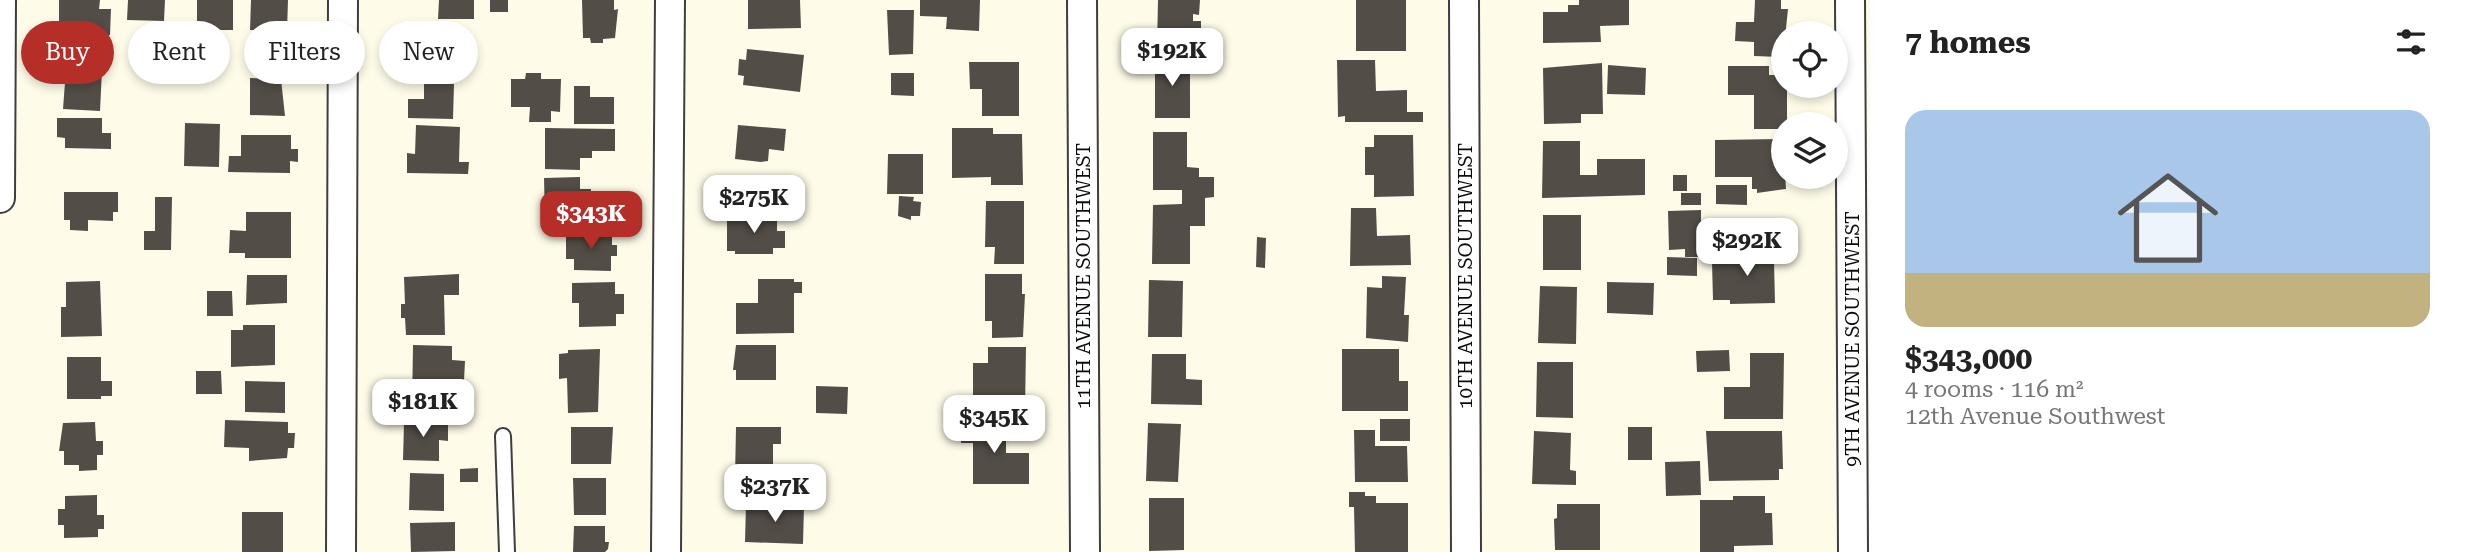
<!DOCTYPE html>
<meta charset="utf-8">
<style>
:root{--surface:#fff;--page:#f2f2f2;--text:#222;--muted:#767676;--line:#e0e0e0;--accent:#b52e28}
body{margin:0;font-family:"Roboto Serif",serif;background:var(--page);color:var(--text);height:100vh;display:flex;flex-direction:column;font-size:26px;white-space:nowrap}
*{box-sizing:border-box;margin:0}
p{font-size:23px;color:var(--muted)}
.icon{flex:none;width:38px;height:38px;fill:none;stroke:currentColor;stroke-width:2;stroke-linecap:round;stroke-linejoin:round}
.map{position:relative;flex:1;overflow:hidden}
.side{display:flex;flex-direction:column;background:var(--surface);width:595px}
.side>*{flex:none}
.hud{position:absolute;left:21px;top:21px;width:665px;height:63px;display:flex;gap:14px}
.fabs{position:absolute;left:1771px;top:21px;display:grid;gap:14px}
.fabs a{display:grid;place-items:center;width:77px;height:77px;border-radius:50%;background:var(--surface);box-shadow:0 4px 10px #0003;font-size:35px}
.price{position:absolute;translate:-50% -60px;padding:0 16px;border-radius:14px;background:#fff;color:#222;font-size:23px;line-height:46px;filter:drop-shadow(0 2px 4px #0008)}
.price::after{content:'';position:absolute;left:50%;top:42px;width:21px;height:16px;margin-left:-10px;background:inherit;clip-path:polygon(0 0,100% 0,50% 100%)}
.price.current{background:var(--accent);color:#fff}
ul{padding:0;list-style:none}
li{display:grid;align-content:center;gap:14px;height:371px;padding:0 35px}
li+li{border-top:2px solid var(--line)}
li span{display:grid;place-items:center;height:217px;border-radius:21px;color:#555}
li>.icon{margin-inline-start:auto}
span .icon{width:126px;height:126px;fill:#fffc;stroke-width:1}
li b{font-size:30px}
h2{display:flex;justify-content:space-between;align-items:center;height:84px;padding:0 35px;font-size:30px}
.tag{padding:0 24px;border-radius:32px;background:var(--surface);box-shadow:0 4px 10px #0003;font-size:24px;line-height:63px}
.tag.current{background:var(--accent);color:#fff}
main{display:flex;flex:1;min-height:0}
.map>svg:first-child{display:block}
.building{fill:#534d47}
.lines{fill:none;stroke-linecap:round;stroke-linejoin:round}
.lane-casing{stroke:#3e3e3e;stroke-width:18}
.street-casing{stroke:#3e3e3e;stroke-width:32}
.lane{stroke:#fff;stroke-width:14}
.street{stroke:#fff;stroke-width:28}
.labels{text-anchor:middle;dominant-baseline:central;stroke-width:7;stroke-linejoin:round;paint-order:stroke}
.street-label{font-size:19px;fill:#0b0b0b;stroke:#fff}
</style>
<main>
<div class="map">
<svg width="1870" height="552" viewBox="0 0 1870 552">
<rect width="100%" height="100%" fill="#fefce9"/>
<path class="building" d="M59,0H100L99,9H111L110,35L71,34L72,22H59Z
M128,0H165L164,21L127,20Z
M197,0H233V30H197Z
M251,0H288L287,31L250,30Z
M439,0H474V19H438Z
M490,0H508V12H490Z
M582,0H614V10L618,9L615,38L603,39V43H591L590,38H583Z
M748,0H800L801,28L748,29Z
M920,0H980L979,31L946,29L947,17L920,16Z
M1158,0H1200L1199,15L1193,14V21H1201V47H1157Z
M1356,0H1406V51H1356Z
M1579,0H1629V25L1600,26L1601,42L1543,43V12H1568V5H1579Z
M1755,0H1781V9H1788L1783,57L1754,56V42L1735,41L1736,22H1754Z
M887,10H914L913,54L889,55Z
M461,28V74H431V60H421V29Z
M178,33V61L150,59V35Z
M747,49L804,55L800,92L743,85L744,76L738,75L739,59L746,60Z
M1155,59H1190V118H1155Z
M1337,60H1375L1376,91L1407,90V112H1423V122H1345V116L1338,117Z
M969,62H1019V116H982V89H970Z
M1602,63L1603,114H1581V123L1544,124L1543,68Z
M1608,65L1646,68L1645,95L1607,94Z
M1728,66H1769V75H1783V86H1787V124H1783V129H1754V95H1728Z
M66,69L102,70L100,111L63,109Z
M526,73H541V79H561L560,112L551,111V122H529L530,107H511V79H525Z
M891,73H914V96L891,95Z
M250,78L281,79L285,116L250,115Z
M424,84H454L453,119L408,118V99H424Z
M574,86H590V97H614V124H574Z
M57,118H102V133H111V149L65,148V138L57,137Z
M185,123L220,124L219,167L184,166Z
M416,125L460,127L459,162H469L468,174L407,173V153L415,154Z
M738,125L786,129L784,151L769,149L768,161L761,162L735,159Z
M545,128L615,129V151H592V158H580V170L545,169Z
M952,128H993V134H1022L1023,185H991V177L952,178Z
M1153,132H1187V167L1199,168V177H1214V197L1205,198V226H1190V264H1152L1153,205L1182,204V190H1153Z
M241,135H291V149H298V162L290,161V173L228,172L229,156H241Z
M1374,135H1413L1414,196L1374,197V175H1365V147H1374Z
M1783,139L1786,189L1757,193V189H1752V177H1715V140Z
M1543,141H1580V175H1597V159H1645V195L1542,198Z
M888,154H923V194H887Z
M1673,175H1687V191H1673Z
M580,177V189H591V197H615V218L545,219L544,178Z
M1716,185H1747V205L1716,204Z
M64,192H118V212H113V221L88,220V231L70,230V220H64Z
M1681,193H1701V205H1681Z
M899,196L914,197L913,201L921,202L920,216H911V220L898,216Z
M155,197H172L171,250H144V231H155Z
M986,201H1024V264H994L995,247H985Z
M1351,208H1376L1377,236L1410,235L1411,265L1350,266Z
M1701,210V257H1685V249L1669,250L1668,211Z
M246,212H291V258H245V253H229L230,230L246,231Z
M736,215L777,217V231H785V248H773V254H735V251H727V219H736Z
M1543,215H1581V270H1543Z
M566,232L612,233V245H617V256H611V271L574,270V259H566Z
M1257,237L1266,238L1265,268L1256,267Z
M1747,248H1778V262H1774L1775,303L1730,304V300H1713L1712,262L1747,259Z
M1667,257L1697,258V276L1667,275Z
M459,274V295H444L445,335H406L405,318H401V304H405L404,277Z
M985,274H1022V294H1025L1023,337L992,338V321H985Z
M247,275H287V303L246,305Z
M1382,276L1406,277L1404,315H1409L1408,342L1366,338L1367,287L1382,288Z
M758,279H794V282H802V293H794V333L736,334V303H758Z
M1149,280L1183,281L1182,337H1148Z
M100,281L102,336L61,337V307H66V282Z
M615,282V294H624V314H616V326L579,327V303H572V283Z
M1607,282L1654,283L1653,315L1607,313Z
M1540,286L1577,287L1576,344L1538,343Z
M207,291H232L233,316H207Z
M243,325H275V365L231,367V330H243Z
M413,345L452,346V360L465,361L464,381H452V410L412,409Z
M736,345H776V380H736V370H733Z
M988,347H1026L1025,410H997V398H973V363H988Z
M600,349L598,412L568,413L567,378L559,379V354L568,353V350Z
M1342,349H1399V381H1408V411H1342Z
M1729,350L1730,371L1697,372L1696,351Z
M1750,353H1784L1783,419H1724V387H1750Z
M1152,354H1186V379L1202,380V405L1151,404Z
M67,357H101V381H112V396H101V399H67Z
M1537,362H1573V418L1536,417Z
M196,371H221L222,394H196Z
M245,381L285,382V413L245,412Z
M816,386L848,387L847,414L816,413Z
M408,413L438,421V425H448V441L439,440V461L403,460L404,423H408Z
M1380,419H1410V441H1380Z
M225,420L288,422V433H295L294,448H288L287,458L249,461V448L224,447Z
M973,421H1006V453H1029V484H973V443H961V423Z
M95,422L96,441H103V455H97V470L79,471V465H64V451H59L63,423Z
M1148,423L1181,424L1178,482L1146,481Z
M571,427H613L611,464H571Z
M736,427H781V444H773V479L735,478Z
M1628,427H1652V460H1628Z
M1354,430H1375V446H1407L1408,482H1355Z
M1534,431L1571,433L1570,470L1576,471V485L1532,484Z
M1706,431H1782L1783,469H1779V480L1709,481Z
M1700,461L1701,495L1666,496L1665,462Z
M478,468V482H460V469Z
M410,473L444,474V511L409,510Z
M573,478H606V515H574Z
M1349,492H1365V496H1376V503H1408V552H1355L1354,507H1349Z
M97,495V515H104V529H98V537L64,538V525H58V509H65V496Z
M1733,496H1765V513H1772L1773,545L1734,546V552H1700V500H1733Z
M1149,498H1184V550L1149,551Z
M746,504L804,506L803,544L745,542Z
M1557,504H1600V550H1555L1554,519L1557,518Z
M242,512H283V552H242Z
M455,522V551L411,552L410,523Z
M574,526H605V542H609L608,549L605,552H573Z"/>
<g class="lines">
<defs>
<path id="lane" d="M503,436L507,552"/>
<path id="street" d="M1082,0L1085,552
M1464,0L1466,552
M1850,0L1853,552
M0,198L1,0
M341,552L343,0
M666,552L670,0"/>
</defs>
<use href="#lane" class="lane-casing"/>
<use href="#street" class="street-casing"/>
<use href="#lane" class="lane"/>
<use href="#street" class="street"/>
</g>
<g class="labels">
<g class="street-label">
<text transform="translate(1083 276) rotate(-90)">11TH AVENUE SOUTHWEST</text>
<text transform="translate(1465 276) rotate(-90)">10TH AVENUE SOUTHWEST</text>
<text transform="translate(1852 339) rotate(-90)">9TH AVENUE SOUTHWEST</text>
</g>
</g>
</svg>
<div class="fabs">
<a><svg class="icon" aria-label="locate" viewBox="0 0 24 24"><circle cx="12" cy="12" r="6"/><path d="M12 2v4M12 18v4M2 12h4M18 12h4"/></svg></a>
<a><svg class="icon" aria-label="layers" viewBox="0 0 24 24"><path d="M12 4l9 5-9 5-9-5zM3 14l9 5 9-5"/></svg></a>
</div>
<b class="price" style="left:1172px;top:88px">$192K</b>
<b class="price" style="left:754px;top:235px">$275K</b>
<b class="price current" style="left:591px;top:251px">$343K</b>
<b class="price" style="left:1747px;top:278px">$292K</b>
<b class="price" style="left:423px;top:439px">$181K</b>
<b class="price" style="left:994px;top:455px">$345K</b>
<b class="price" style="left:775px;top:524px">$237K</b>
<div class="hud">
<a class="tag current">Buy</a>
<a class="tag">Rent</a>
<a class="tag">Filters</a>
<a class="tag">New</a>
</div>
</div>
<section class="side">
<h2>7 homes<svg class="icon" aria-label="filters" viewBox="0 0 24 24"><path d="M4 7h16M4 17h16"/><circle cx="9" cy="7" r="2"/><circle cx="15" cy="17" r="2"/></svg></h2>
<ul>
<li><span style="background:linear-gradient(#a9c7e8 75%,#c2b280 0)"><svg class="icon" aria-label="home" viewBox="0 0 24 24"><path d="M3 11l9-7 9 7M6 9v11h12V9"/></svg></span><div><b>$343,000</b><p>4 rooms · 116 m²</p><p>12th Avenue Southwest</p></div></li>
</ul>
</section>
</main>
